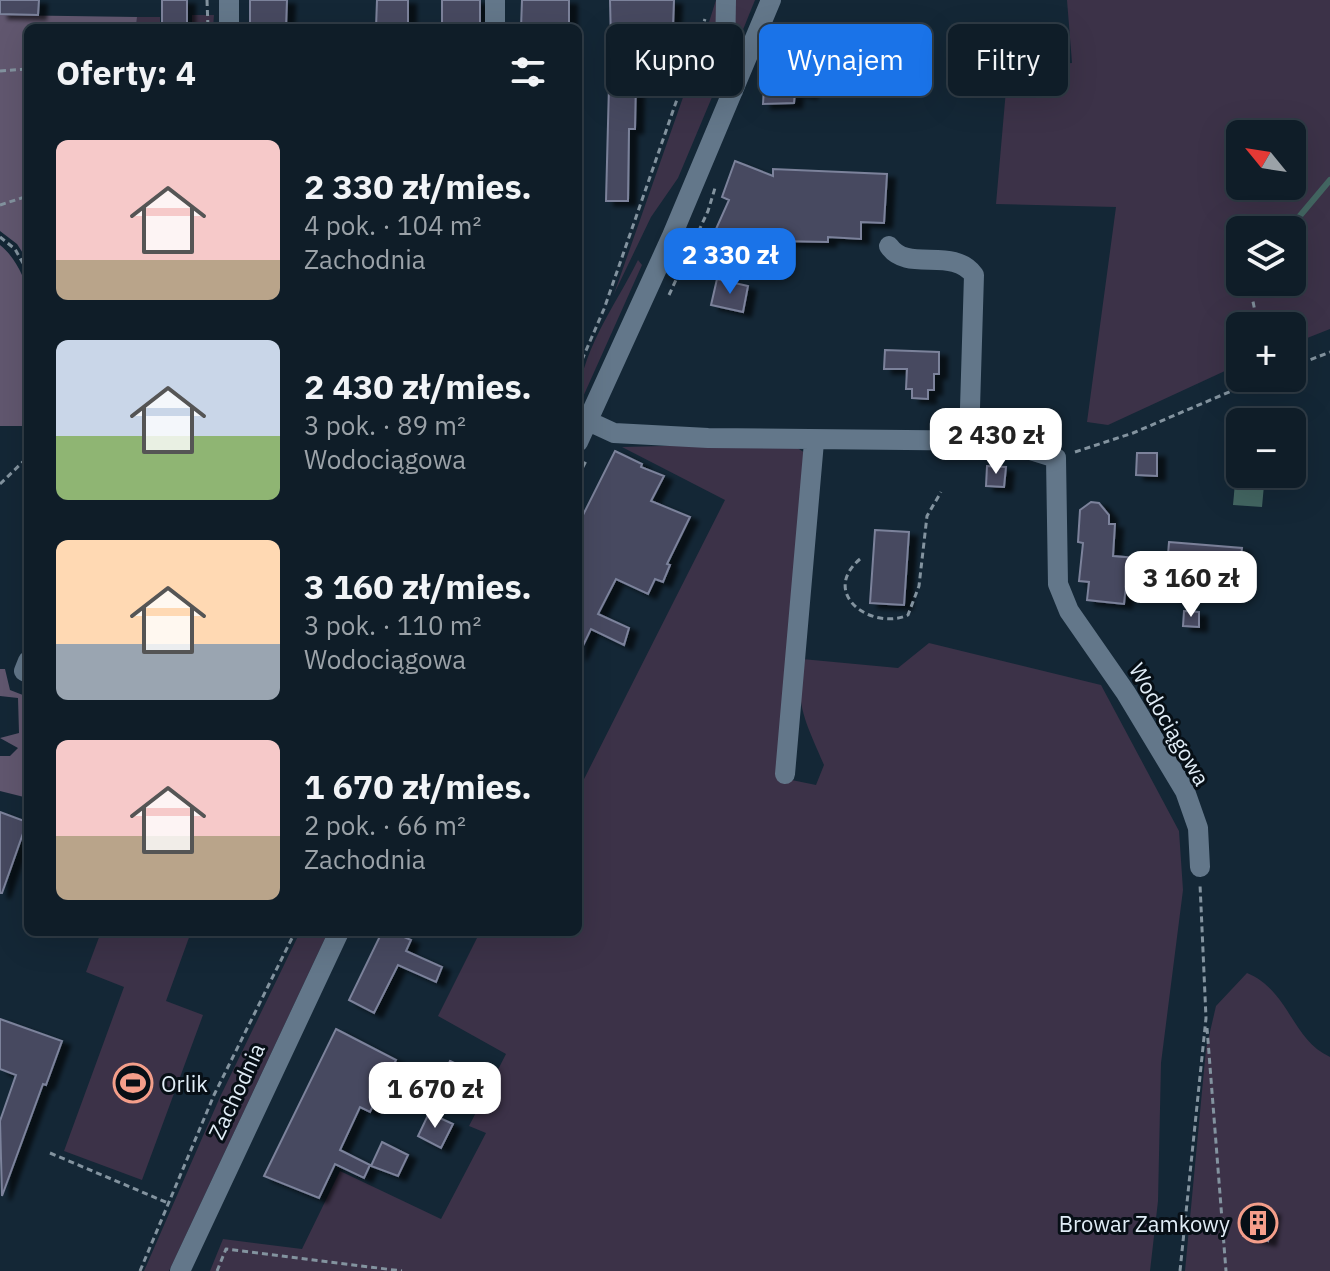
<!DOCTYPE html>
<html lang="pl">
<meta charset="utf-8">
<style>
:root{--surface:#0f1d28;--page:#182630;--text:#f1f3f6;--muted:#9ba2a8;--line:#2f3b45;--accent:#1a73e8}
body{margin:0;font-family:"IBM Plex Sans",sans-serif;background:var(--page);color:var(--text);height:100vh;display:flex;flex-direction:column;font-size:30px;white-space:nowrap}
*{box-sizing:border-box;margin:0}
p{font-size:26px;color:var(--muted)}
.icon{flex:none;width:44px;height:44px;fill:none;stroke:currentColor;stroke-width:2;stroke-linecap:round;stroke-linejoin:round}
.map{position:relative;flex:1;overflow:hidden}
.drawer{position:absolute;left:24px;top:24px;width:558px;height:912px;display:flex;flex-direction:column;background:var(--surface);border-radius:12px;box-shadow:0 8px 32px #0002,0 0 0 2px var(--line)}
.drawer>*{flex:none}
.banner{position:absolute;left:606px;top:24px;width:604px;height:72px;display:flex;gap:16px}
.needle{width:52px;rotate:300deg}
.tools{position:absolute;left:1226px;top:120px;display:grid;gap:16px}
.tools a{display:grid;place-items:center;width:80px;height:80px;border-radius:12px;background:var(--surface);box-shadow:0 8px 32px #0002,0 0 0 2px var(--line);font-size:40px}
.price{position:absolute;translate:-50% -68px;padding:0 18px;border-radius:16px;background:#fff;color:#222;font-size:26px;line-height:52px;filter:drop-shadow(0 2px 4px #0008)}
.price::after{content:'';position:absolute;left:50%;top:48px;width:24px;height:18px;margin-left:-12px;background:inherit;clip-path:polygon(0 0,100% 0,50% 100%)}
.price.current{background:var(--accent);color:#fff}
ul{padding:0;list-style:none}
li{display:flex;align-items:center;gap:24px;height:200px;padding:0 32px}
li span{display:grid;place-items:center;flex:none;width:224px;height:160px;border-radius:12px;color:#555}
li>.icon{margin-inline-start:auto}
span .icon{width:96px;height:96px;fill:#fffc;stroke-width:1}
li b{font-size:34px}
h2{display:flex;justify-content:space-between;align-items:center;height:96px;padding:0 32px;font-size:34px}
.pill{padding:0 28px;border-radius:12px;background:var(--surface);box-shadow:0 8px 32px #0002,0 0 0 2px var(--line);font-size:28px;line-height:72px}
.pill.current{background:var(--accent);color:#fff}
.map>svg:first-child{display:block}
.green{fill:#3c3248;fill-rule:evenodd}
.forest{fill:#61576f}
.water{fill:#436662}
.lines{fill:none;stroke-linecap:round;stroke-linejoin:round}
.stream{stroke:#436662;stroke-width:6}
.building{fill:#464a61;stroke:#7c829b;stroke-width:2;filter:url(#shadow)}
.path{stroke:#83939f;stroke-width:3;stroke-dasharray:6 4;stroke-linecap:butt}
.minor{stroke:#63778a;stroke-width:20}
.labels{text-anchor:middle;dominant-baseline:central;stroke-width:6;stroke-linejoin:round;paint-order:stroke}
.street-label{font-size:22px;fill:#e1edf7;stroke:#070f16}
.poi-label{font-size:22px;fill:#e1edf7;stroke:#070f16;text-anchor:start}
</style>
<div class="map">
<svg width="1330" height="1271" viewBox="0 0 1330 1271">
<defs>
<filter id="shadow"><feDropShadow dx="8" dy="4.5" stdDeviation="2" flood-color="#0009"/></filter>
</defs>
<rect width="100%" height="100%" fill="#142736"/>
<path class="green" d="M716,0H722L720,78L692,76Z
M733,0H755L736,47Z
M1067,0H1330V329L1292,344V326H1240V364L1108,425L1087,422L1116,207L996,204L1008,67L1072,63ZM1240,134H1292V186H1240ZM1240,230H1292V282H1240Z
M192,15H214L213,28H192Z
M137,17H160V28H136Z
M687,86L715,90L678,178L651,217L614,294Z
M638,260L642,265L578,408C578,353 615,307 638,260Z
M790,443L805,453L777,777L816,785L824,765C806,722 795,707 802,659L898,668L929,643L1101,685L1179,831L1183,890L1161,1063L1158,1201L1150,1271H210L223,1239L302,1249L340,1171L441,1219L486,1133L469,1126L506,1054L438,1016L480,932H578V791L725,500L622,447Z
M101,932H191L166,1001L203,1015L142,1180L64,1151L124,987L86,972Z
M300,932H328L169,1271H144L220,1097Z
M1247,973C1290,991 1291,1039 1330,1057V1271H1185L1206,1049L1216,1006Z"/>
<path class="forest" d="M0,15L137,17L136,28H28V261L17,244L0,231Z
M0,245C10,253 17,264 22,275C30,295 25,401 22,426H0Z
M0,669H5L10,690L28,697V798L0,791V756H10L18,748L0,738L19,733L18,698L0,696Z"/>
<path class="water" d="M1235,483L1264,485L1262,507L1233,505Z"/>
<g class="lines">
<path class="stream" d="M1288,230L1330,180"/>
</g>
<path class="building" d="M0,0H39L38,15L0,14Z
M162,0H187V26L162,27Z
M250,0H287L286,28H250Z
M377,0H408V28H376Z
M442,0H480V28H442Z
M522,0H569V28H521Z
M610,0H674L673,27H658L657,81L636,80L635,129H629L628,201H606L609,85H612Z
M911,42V62L880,63L879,43Z
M765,69L812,73L809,94L795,92L794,103L763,104Z
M735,161L773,176V169L887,174L884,223L861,222V239L828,237V242L777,241V262L753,261L754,245L716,229L729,200L722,197Z
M717,279L748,286L743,312L711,305Z
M885,350L939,352V374H934V390H928V399L912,398V389H906L907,369H884Z
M615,451L642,464L641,467L664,476L651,501L690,517L667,564L670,565L663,582L655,579L648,594L616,579L598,614L629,628L624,645L591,629L578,656V525Z
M1137,453H1157V476L1136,475Z
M987,466L1006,467L1004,487L986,486Z
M1091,502L1099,503L1109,515V524H1115L1113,556L1137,558L1135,577L1127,576L1124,604L1087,600L1089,582L1079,581L1083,543L1078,542L1080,510Z
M875,530L909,532L904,605L870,603Z
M1169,542L1242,548L1239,573L1167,567Z
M1184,611L1199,612V627L1183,626Z
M0,812L27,822L2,893H0Z
M382,932H393L411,940L406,951L442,967L436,982L398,965L374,1013L349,1000Z
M0,1019L62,1041L46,1085L43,1084L2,1196L0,1121L16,1075L0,1069Z
M336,1029L396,1060L370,1112L360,1107L340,1150L370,1165L364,1178L335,1164L319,1198L264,1176Z
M450,1061L465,1068L450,1100L434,1093Z
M429,1113L453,1124L441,1148L418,1136Z
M382,1142L408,1155L398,1176L371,1166Z
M1248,1207L1272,1211L1268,1241L1243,1236Z"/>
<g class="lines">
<path class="path" d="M207,0L208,28
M0,71L28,69
M684,81L712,83
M0,205L28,196
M0,237L15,249L28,272
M1249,282L1258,326
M669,295L708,211L715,188
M1292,367L1330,352
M578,369L604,309L705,19
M1075,452L1133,433L1262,378
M578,476L586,461
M0,484L28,457
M860,559C819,594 872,631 908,615L919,586L927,516L941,492
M1207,1028L1226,1271
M50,1153L168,1203
M140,1271L214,1095L295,932
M217,1271L226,1249L402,1271
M1180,1271L1206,1018L1200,884"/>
<path class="minor" d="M726,0L725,56L733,91
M229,28V0
M495,28V0
M889,246C907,273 953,246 974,275L969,441
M588,421L614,433L708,438L1002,441L1056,458L1058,584L1069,611L1126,693L1185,791L1198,828L1200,867
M578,442L671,238L771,0
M28,661L24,671L28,673
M785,774L814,442
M180,1271L339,932"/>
</g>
<defs>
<symbol id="stadium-ring" viewBox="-11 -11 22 22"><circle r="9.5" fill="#070f16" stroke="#f49e8a" stroke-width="1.5"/><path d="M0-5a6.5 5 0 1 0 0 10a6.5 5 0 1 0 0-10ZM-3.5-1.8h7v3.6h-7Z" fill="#f49e8a"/></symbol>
<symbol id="building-ring" viewBox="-11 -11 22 22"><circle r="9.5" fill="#070f16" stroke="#f49e8a" stroke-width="1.5"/><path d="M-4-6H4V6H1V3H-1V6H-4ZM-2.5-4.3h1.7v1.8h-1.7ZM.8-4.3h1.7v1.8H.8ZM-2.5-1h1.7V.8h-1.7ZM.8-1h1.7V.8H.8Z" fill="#f49e8a"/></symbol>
</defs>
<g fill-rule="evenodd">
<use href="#stadium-ring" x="111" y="1061" width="44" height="44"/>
<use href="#building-ring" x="1236" y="1201" width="44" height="44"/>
</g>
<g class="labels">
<g class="street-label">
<text transform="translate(1170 724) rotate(60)">Wodociągowa</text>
<text transform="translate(236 1091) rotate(-65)">Zachodnia</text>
</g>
<g class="poi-label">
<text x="161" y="1083">Orlik</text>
<text x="1230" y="1223" text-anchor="end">Browar Zamkowy</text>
</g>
</g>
</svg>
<div class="tools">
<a><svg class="needle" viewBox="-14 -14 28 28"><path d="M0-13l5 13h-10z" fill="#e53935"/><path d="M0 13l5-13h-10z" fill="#9ba2a8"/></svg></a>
<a><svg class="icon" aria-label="layers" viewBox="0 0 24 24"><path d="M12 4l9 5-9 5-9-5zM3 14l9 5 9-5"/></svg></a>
<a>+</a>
<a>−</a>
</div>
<b class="price current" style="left:730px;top:296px">2 330 zł</b>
<b class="price" style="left:996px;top:476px">2 430 zł</b>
<b class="price" style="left:1191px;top:619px">3 160 zł</b>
<b class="price" style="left:435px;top:1130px">1 670 zł</b>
<div class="banner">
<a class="pill">Kupno</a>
<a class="pill current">Wynajem</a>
<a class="pill">Filtry</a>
</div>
<section class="drawer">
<h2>Oferty: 4<svg class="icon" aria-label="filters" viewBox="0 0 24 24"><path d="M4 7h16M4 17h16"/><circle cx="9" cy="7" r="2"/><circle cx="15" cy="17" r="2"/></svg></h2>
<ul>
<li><span style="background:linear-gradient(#f6c9c9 75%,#b9a48a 0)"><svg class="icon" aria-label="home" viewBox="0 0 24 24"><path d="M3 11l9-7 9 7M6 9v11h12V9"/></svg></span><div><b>2 330 zł/mies.</b><p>4 pok. · 104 m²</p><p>Zachodnia</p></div></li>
<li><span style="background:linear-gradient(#c9d6e8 60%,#8fb573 0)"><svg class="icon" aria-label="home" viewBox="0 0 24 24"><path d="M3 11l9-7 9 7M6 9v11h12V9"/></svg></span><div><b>2 430 zł/mies.</b><p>3 pok. · 89 m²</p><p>Wodociągowa</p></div></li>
<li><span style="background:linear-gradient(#ffd9b3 65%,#9aa5b1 0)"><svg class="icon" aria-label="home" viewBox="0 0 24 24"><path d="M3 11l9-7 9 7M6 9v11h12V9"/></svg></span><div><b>3 160 zł/mies.</b><p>3 pok. · 110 m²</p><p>Wodociągowa</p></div></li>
<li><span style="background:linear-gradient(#f6c9c9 60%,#b9a48a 0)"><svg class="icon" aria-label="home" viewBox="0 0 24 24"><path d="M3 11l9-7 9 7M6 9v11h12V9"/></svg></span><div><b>1 670 zł/mies.</b><p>2 pok. · 66 m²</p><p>Zachodnia</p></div></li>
</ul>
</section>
</div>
